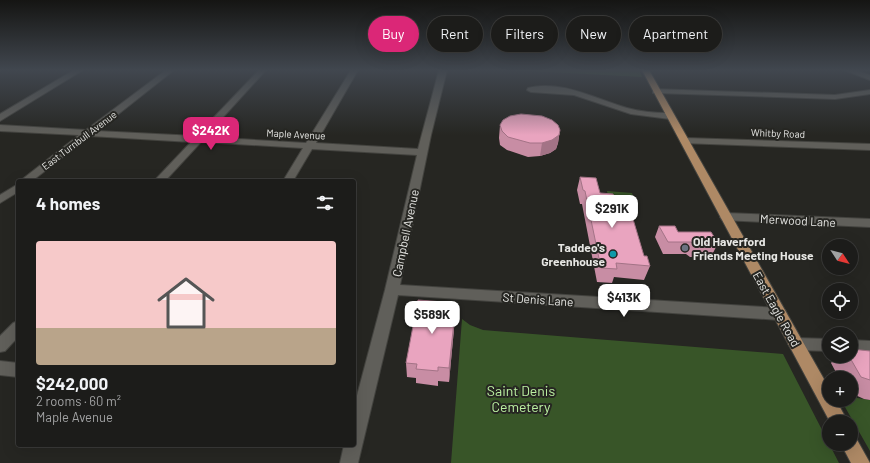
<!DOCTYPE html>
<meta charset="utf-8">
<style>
:root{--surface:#1c1c1a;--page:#252523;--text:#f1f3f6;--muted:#a0a1a2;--line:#3a3a39;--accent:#db2777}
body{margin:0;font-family:Barlow,sans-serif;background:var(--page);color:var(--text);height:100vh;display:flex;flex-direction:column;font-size:15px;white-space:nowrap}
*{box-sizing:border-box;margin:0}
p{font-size:13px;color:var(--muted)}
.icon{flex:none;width:22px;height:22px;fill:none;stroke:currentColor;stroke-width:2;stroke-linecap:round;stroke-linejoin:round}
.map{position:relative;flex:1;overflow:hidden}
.details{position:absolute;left:16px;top:179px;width:340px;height:268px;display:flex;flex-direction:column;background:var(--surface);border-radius:4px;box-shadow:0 4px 16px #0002,0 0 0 1px var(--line)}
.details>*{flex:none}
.guide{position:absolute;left:368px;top:16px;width:380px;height:36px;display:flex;gap:8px}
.needle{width:26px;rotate:126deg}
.controls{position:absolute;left:822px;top:239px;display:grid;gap:8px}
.controls a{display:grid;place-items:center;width:36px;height:36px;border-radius:50%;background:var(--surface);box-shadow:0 4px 16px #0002,0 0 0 1px var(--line);font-size:20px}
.price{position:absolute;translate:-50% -34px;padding:0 9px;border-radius:8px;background:#fff;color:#222;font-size:13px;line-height:26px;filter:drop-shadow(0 1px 2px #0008)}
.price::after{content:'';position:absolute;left:50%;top:24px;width:12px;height:9px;margin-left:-6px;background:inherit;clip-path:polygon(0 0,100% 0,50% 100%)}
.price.selected{background:var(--accent);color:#fff}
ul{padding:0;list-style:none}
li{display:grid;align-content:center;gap:8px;height:212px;padding:0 20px}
li span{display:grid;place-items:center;height:124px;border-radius:4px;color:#555}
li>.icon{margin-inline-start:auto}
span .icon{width:72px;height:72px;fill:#fffc;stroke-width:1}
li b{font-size:17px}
h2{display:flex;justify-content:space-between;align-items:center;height:48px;padding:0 20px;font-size:17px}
.pill{padding:0 14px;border-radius:18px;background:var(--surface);box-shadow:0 4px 16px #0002,0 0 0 1px var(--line);font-size:14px;line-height:36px}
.pill.selected{background:var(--accent);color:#fff}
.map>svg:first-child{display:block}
.green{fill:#385528}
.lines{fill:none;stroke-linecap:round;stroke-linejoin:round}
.minor-casing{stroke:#43433f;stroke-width:2}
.major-casing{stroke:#43433f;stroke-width:2}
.minor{fill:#605f5a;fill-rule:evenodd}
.major{fill:#ae8965;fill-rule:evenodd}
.wall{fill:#c88da4}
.shaded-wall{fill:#a37386}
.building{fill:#e9a4bf;stroke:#a37386}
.worship-dot{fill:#6b7280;stroke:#262622;stroke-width:1.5}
.culture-dot{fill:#0f9aa8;stroke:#262622;stroke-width:1.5}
.labels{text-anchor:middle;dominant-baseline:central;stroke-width:4;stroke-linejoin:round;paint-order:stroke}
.far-street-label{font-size:10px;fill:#e7e7e4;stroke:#262622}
.street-label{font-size:12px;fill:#e7e7e4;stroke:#262622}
.poi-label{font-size:12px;font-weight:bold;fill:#e7e7e4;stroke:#262622;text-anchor:start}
.near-park-label{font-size:14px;fill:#bcf1a2;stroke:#262622}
</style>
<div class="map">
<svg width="870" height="463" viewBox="0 0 870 463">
<rect width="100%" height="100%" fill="#262622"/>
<path class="green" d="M513,70H639L642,77Z
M607,191L632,193L637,209L610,207Z
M462,319L470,325L483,330L783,354L839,463H451Z
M851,397L870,400V451L841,400H851Z"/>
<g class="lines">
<defs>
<path id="minor" d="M74,70H83L0,121V114Z
M166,70H174L97,131L196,136L259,70H266L205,137L306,143L351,70H358L316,143L418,149L439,70H447L431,135L400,285L780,308L785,310L787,314L785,318L780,320L398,295L358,463H340L344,445H354V407L385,290L417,155L312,149L293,181H283L303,148L201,142L165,181H154L191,142L90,136L32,181H20L79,135L0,131V125L86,130Z
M844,70H855L870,75V80Z
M528,88C563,80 595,99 627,108C641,112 656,113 670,113L674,116L670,119L631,114L574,95L531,92L527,90Z
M653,89L835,95L870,90V94L835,99L656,93H653Z
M685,138L870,144V150L682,143L680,141Z
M18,184V192L0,203V195Z
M726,213L870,219V227L722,220L720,217Z
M18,321V337L5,351L0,352V336L13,323Z
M796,338L829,339V351L796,350L791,348L788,344L791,340Z
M851,340L870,341V353L851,352Z
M0,361L18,363V377L0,375Z"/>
<path id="major" d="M642,70H649L829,388V400H836L848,422H830Z
M851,435L856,438L870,463H851L841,444H851Z"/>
</defs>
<use href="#minor" class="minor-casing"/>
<use href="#major" class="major-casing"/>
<use href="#minor" class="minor"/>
<use href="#major" class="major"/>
</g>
<path class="wall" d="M500,125L560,130L558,143L556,149L550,153L540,156L528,157L507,150L500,145L499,138Z
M580,177L600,193L622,218L650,266L644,280L614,277L612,283L597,282L582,204H580L577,190Z
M659,226L678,232L718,243L711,257H690L686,254H663L655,237Z
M456,303L455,318L449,382L438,381V386L416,383V378L407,377L406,363Z
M870,351V400L864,399L851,393V378H839L831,363L837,356H851Z"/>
<path class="shaded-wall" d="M560,130L558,143L556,149L550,153L540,156L542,143Z
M456,303L455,318L449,382V368Z"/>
<path class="building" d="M521,114L542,116L552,120L558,125L560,130L559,135L552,140L542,143H530L508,137L502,131L500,125L503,120L510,116Z
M580,177L596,178L600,193L613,194L618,201L622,218L633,219L644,256H647L650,266L616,263L617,269L601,268L585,191L583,190Z
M659,226H675L678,232H711L718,243H715L717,245H695L691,242H668Z
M418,300L456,303L449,368L438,367V371L416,369L417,364L406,363Z
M851,349L870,351V380L861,377L849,356H851Z"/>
<linearGradient id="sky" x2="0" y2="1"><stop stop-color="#151513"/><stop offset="0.52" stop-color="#41474f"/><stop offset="1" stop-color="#41474f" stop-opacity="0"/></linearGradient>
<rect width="870" height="135" fill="url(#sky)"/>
<circle class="worship-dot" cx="685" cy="248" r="4"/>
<circle class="culture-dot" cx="613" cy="254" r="4"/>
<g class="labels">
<g class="far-street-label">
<text transform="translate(778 133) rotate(2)">Whitby Road</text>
<text transform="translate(296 134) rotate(3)">Maple Avenue</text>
<text transform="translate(79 140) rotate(-37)">East Turnbull Avenue</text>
</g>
<g class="street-label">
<text transform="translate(798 220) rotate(3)">Merwood Lane</text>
<text transform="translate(405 233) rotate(-78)">Campbell Avenue</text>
<text transform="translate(538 299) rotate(4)">St Denis Lane</text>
<text transform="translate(777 309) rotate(61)">East Eagle Road</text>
</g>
<g class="poi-label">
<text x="693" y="241">Old Haverford<tspan x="693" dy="14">Friends Meeting House</tspan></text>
<text x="605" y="247" text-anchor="end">Taddeo's<tspan x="605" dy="14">Greenhouse</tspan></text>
</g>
<g class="near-park-label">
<text x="521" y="390">Saint Denis<tspan x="521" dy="16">Cemetery</tspan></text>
</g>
</g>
</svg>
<div class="controls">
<a><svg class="needle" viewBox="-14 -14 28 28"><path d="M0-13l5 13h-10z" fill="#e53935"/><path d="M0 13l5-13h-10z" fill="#a0a1a2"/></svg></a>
<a><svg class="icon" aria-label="locate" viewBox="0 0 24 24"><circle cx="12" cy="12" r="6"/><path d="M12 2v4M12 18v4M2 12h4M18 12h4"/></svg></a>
<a><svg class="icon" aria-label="layers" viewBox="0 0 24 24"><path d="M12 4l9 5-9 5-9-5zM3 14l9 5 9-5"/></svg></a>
<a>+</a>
<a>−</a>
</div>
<b class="price selected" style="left:211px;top:151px">$242K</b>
<b class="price" style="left:612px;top:229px">$291K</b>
<b class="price" style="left:624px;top:318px">$413K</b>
<b class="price" style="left:432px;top:335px">$589K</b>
<div class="guide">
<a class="pill selected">Buy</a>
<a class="pill">Rent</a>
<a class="pill">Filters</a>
<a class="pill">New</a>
<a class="pill">Apartment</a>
</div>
<section class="details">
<h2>4 homes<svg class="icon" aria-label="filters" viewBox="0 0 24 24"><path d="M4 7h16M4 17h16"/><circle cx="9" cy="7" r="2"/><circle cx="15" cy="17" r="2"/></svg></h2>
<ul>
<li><span style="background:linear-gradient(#f6c9c9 70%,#b9a48a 0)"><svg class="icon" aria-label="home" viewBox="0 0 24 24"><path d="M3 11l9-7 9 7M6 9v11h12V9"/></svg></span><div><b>$242,000</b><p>2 rooms · 60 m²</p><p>Maple Avenue</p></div></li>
</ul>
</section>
</div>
